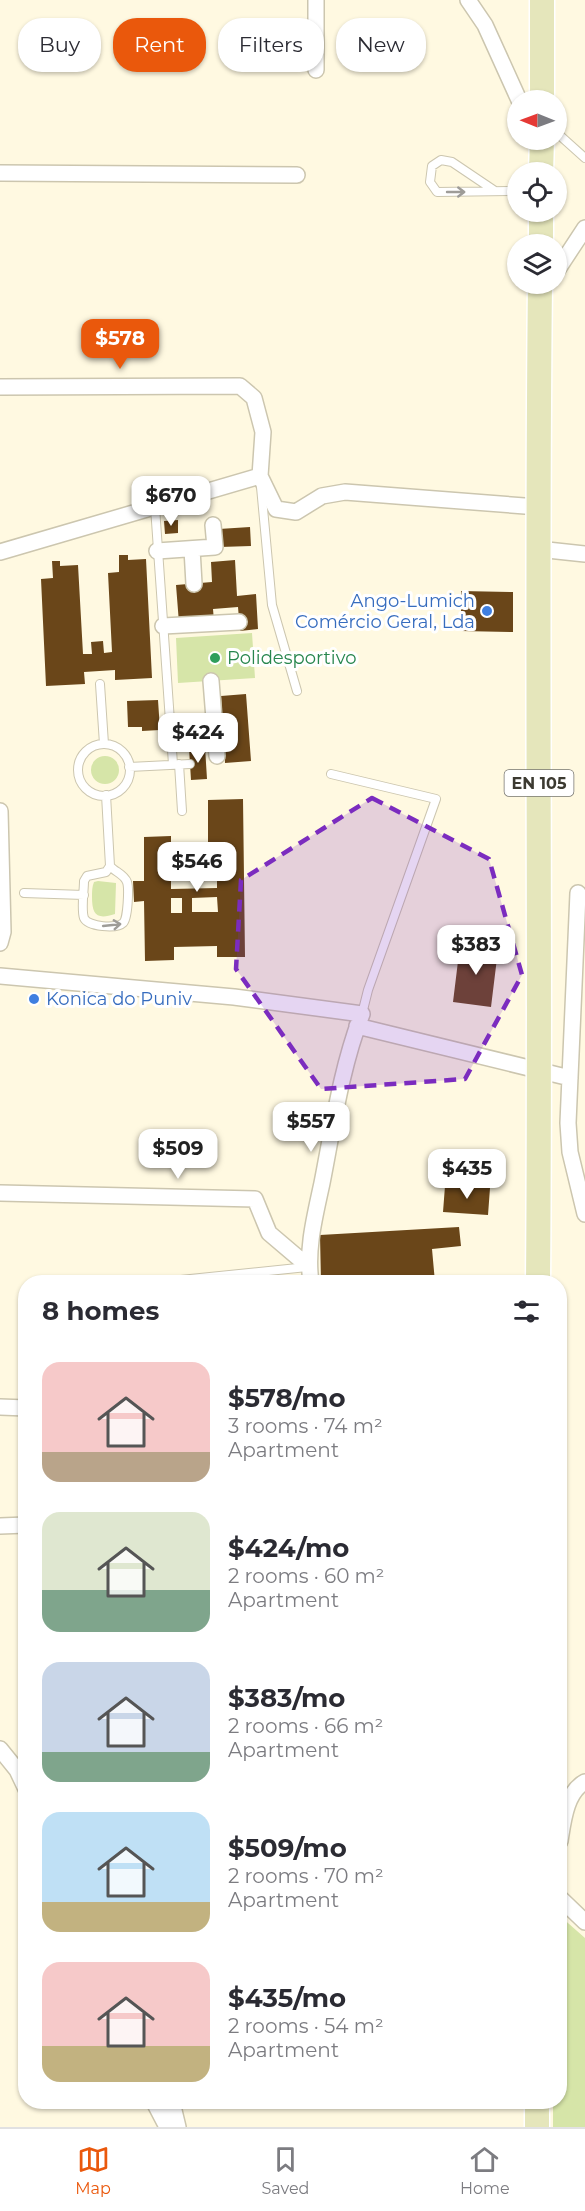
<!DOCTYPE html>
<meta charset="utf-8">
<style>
:root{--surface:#fff;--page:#f7f7f7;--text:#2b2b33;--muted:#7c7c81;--line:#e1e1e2;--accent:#ea580c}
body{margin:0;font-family:Montserrat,sans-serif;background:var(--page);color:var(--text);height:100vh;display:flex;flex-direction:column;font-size:22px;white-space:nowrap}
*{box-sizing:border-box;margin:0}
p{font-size:20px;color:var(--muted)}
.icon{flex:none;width:33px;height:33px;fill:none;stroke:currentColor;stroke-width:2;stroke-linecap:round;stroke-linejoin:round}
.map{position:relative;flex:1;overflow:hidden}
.side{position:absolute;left:18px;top:1275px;width:549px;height:834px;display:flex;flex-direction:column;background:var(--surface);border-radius:24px;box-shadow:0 2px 4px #0004}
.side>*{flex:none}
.guide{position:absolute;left:18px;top:18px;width:549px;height:54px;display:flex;gap:12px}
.needle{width:39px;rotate:271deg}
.controls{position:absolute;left:507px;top:90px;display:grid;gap:12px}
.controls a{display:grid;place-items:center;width:60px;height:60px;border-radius:50%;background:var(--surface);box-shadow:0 2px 4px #0004;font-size:30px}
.price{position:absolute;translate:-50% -51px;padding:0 14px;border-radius:12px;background:#fff;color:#222;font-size:20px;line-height:39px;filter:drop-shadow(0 2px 3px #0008)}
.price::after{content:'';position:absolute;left:50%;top:36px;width:18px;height:14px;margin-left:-9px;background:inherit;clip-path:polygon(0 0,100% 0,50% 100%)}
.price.active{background:var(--accent);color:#fff}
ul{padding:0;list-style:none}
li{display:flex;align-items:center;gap:18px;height:150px;padding:0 24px}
li span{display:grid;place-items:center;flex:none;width:168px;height:120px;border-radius:18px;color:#555}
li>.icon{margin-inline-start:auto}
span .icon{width:72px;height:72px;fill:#fffc;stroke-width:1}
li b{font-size:26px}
h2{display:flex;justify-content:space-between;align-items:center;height:72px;padding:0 24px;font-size:26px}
.pill{padding:0 21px;border-radius:24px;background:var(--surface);box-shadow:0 2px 4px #0004;font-size:21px;line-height:54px}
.pill.active{background:var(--accent);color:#fff}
.tabs{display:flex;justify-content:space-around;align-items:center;height:84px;border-top:2px solid var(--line);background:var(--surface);font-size:16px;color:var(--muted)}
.tabs a{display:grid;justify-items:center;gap:3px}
.tabs .active{color:var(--accent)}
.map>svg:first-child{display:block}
.green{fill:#d6e5a8}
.building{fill:#6a4619;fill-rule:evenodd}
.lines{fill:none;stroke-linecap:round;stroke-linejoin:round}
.lane-casing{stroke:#ccc6af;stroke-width:10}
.street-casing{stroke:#ccc6af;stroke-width:18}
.primary-casing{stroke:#fff;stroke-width:27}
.lane{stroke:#fff;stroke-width:8}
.street{stroke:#fff;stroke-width:15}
.primary{stroke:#e5e6bb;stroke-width:24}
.oneway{stroke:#9e9c98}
.marked{fill:#7b2cbf;fill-opacity:0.2;stroke:#7b2cbf;stroke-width:4.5;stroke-dasharray:12 8;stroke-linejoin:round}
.shop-dot{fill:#3f7fe0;stroke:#fff;stroke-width:2}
.leisure-dot{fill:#2e9e5b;stroke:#fff;stroke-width:2}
.labels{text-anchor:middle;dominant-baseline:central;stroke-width:6;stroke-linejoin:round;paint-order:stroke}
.shield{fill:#fff;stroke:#76756f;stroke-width:1.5}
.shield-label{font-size:16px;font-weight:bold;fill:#3c3a31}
.shop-label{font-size:18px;fill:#366cbe;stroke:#fff;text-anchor:end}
.leisure-label{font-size:18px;fill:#27864d;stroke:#fff;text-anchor:start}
</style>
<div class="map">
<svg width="585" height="2127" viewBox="0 0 585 2127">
<rect width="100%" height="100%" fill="#fff9e1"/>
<path class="green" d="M252,633L255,678L178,683L176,638Z
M91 770a14 14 0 1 1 28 0a14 14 0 1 1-28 0Z
M98,881L116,883L115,914C97,920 92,915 92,897C92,891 92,887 94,882Z
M560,1916L585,1938V2127H553V2102H560Z"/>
<path class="building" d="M178,520V533L165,534L164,521Z
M250,527L251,546L220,547L219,529Z
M119,555H128V560L146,559L152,678L115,680V670L84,672L85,684L46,686L41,579L53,578L52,561H60V566L78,565L83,654H92L91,642L103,641L104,653L112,652L108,573L119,572Z
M235,560L237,596L256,594L258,629L240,631L238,607L213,609L214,621L179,623L176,585L212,582L211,562Z
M461,591L513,592V632L461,631Z
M246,694L251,761L225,763L221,696Z
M158,700L160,730L142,731V727H128L127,701Z
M205,747L207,779L191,780L189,748Z
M243,799L245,957H217V946L174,947V960L145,961L144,901L134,902L133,881H144V837L171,836V889L217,888V848H208V800ZM217,897L218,912H192V898ZM171,898H182V913H171Z
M460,945L498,950L491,1007L453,1002Z
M445,1186L490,1188L488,1215L443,1212Z
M459,1227L461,1246L432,1249L435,1282H321L320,1235Z"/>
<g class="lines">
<defs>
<path id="lane" d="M556,132L585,158
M495,191L452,162L441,160L432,166L430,182L437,192L518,191
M261,487L272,605L297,691
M155,507L173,764
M100,684L104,744
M78 770a26 26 0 1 1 52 0a26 26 0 1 1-52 0Z
M179,764L182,811
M129,767L190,764
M331,774L436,799L368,990L362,1014
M106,795L110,866C115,872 124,874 127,882C129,888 128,919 123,923C117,929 88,927 84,918C81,909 84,891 84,881L87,876L106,872L110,866
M24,893L84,895
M161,1282L307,1267"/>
<path id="street" d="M316,0V70
M468,0L485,25L519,100
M0,173L297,175
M556,272L585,228
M0,387L240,386L254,398L263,432L260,476L276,509L296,512L322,496L345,492L538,507
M192,549L194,584
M538,549L585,554
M157,551L215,547L213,525
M0,552L260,476
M163,626L239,622
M211,681L217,756
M170,725L214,722
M0,811L3,932L0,943
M578,893L568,1123L570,1152L585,1214
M0,976L234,997L362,1014C341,1068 333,1127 322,1183C315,1216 306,1249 311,1282
M357,1026L570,1078
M0,1193L255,1199L269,1233L309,1267
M0,1407L26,1408
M0,1526L26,1525
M0,1749L17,1770L26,1789
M560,1841C563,1822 566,1792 585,1782
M560,1898L585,1922
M154,2102L167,2127
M172,2102L178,2127"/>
<path id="primary" d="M542,0V100
M541,172L542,140
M541,244V212
M538,1282C541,950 536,616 540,284
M537,2102V2127"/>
</defs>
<use href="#lane" class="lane-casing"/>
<use href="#street" class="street-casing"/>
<use href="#primary" class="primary-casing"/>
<use href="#lane" class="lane"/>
<use href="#street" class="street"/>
<use href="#primary" class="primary"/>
</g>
<defs><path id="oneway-shaft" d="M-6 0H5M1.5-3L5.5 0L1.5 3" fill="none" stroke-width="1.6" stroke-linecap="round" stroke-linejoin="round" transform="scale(1.5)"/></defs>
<g class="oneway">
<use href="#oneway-shaft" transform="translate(456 192)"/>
<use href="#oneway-shaft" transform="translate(112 925) rotate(-6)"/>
</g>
<path class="marked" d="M372,798L489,859L522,975L465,1079L321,1089L236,969L241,880Z"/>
<g class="shop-dot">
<circle cx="487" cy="611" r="6"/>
<circle cx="34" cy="999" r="6"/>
</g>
<circle class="leisure-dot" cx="215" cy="658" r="6"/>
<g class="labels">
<rect class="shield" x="504.5" y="770" width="69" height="26" rx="4.5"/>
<g class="shield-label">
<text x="539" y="783">EN 105</text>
</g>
<g class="shop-label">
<text x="475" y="601">Ango-Lumich<tspan x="475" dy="21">Comércio Geral, Lda</tspan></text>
<text x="46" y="999" text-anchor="start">Konica do Puniv</text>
</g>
<g class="leisure-label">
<text x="227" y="658">Polidesportivo</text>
</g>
</g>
</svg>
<div class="controls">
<a><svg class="needle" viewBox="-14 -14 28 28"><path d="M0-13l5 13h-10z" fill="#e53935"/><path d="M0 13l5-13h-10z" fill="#7c7c81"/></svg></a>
<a><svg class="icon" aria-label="locate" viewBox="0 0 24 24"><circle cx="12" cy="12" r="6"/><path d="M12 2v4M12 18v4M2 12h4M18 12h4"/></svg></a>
<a><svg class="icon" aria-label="layers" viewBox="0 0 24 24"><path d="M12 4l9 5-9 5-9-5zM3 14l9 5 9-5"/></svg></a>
</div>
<b class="price active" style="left:120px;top:370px">$578</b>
<b class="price" style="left:171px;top:527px">$670</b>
<b class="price" style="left:198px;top:764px">$424</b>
<b class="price" style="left:197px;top:893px">$546</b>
<b class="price" style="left:476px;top:976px">$383</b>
<b class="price" style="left:311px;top:1153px">$557</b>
<b class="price" style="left:178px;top:1180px">$509</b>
<b class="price" style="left:467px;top:1200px">$435</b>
<div class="guide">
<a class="pill">Buy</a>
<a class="pill active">Rent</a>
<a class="pill">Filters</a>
<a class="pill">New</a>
</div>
<section class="side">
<h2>8 homes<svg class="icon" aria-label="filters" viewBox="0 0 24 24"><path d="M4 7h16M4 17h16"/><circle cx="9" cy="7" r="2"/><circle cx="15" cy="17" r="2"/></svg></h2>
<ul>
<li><span style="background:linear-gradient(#f6c9c9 75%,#b9a48a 0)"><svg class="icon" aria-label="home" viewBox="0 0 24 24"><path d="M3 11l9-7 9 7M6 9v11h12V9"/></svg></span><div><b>$578/mo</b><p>3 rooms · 74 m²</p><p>Apartment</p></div></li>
<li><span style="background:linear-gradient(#dfe7d0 65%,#7fa58c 0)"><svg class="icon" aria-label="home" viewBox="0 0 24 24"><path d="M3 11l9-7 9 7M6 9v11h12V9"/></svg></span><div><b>$424/mo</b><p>2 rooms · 60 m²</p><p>Apartment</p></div></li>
<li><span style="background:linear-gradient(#c9d6e8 75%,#7fa58c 0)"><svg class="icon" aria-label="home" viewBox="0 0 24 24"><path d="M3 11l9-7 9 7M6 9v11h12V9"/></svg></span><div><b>$383/mo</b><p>2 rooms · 66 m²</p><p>Apartment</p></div></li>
<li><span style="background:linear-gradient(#bfe0f5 75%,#c2b280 0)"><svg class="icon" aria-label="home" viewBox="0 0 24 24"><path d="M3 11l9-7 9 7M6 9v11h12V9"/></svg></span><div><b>$509/mo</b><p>2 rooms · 70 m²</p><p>Apartment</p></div></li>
<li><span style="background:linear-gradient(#f6c9c9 70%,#c2b280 0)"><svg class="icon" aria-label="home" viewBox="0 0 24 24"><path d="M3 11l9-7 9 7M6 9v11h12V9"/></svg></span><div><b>$435/mo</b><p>2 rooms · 54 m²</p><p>Apartment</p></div></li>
</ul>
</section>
</div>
<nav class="tabs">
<a class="active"><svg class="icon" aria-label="map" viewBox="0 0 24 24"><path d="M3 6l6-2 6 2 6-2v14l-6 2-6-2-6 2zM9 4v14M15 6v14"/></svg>Map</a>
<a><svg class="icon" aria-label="saved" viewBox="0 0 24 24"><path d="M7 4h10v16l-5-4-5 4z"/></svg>Saved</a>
<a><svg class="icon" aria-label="home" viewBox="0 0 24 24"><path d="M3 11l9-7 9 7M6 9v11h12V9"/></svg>Home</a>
</nav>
